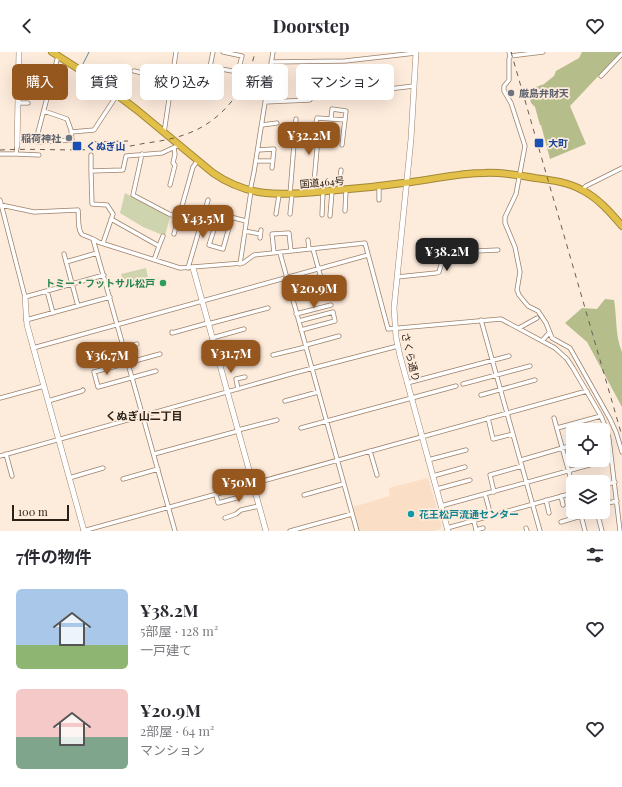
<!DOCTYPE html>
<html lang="ja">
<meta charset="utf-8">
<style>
:root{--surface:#fff;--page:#f7f7f7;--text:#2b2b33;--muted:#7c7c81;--accent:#96571f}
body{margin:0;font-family:"Playfair Display","Noto Sans JP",serif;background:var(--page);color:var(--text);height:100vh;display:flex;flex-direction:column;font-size:15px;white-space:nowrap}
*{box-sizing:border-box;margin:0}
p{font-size:13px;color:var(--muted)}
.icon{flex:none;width:22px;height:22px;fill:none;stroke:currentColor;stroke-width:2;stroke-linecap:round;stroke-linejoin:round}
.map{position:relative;height:479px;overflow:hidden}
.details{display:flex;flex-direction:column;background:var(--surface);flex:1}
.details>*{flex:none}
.hud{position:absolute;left:12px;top:12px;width:400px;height:36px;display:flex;gap:8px}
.controls{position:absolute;left:566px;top:371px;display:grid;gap:8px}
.controls a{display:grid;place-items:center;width:44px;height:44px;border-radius:6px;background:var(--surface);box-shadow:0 4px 16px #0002;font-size:20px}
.scale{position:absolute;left:12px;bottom:10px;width:57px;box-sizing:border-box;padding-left:4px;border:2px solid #2b2117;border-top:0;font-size:11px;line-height:14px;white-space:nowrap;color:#2b2117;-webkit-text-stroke:3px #fdebdc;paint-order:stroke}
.price{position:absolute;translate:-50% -34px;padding:0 9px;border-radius:8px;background:var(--accent);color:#fff;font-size:13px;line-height:26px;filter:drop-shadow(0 1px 2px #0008)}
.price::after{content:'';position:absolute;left:50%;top:24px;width:12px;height:9px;margin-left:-6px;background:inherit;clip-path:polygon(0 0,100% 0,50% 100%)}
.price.on{background:#222;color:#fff}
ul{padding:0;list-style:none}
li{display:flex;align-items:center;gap:12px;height:100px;padding:0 16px}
li span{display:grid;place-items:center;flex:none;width:112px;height:80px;border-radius:6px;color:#555}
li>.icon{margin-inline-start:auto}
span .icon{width:48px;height:48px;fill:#fffc;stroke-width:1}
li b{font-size:17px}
h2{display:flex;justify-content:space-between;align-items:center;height:48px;padding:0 16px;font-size:17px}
.chip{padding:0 14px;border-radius:6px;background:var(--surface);box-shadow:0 4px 16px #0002;font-size:14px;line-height:36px}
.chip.on{background:var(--accent);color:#fff}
header{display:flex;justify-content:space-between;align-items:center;height:52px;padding:0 16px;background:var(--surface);font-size:18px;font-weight:700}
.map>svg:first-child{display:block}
.built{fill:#fadec6}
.green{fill:#ced5ae}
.forest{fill:#b5be8a}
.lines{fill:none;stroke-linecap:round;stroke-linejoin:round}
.stream{stroke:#608d92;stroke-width:1}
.street-casing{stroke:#9c826b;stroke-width:5}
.secondary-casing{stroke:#9c826b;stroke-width:6}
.highway-casing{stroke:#a28838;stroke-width:8}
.street{stroke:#fff;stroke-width:3.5}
.secondary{stroke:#fff;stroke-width:5}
.highway{stroke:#e2c049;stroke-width:6}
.rail{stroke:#6a5e52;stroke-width:1;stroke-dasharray:5 5;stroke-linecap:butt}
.worship-dot{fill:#6b7280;stroke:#fdebdc;stroke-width:1.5}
.transit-dot{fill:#1a4fb4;stroke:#fdebdc;stroke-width:1.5}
.leisure-dot{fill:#2e9e5b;stroke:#fdebdc;stroke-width:1.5}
.culture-dot{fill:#0f9aa8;stroke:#fdebdc;stroke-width:1.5}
.labels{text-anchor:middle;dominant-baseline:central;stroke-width:3.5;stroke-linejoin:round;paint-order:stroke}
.worship-label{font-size:10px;font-weight:bold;fill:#5b616d;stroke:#fdebdc;text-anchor:start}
.transit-label{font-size:10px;font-weight:bold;fill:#164399;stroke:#fdebdc;text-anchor:start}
.street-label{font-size:10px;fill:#2b2117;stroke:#fdebdc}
.leisure-label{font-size:10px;font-weight:bold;fill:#27864d;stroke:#fdebdc;text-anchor:end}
.culture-label{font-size:10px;font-weight:bold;fill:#0d838f;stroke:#fdebdc;text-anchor:start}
.neighbourhood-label{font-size:11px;font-weight:bold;fill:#2b2117;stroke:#fdebdc}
</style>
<header><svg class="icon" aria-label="back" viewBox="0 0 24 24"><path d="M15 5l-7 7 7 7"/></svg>Doorstep<svg class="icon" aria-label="heart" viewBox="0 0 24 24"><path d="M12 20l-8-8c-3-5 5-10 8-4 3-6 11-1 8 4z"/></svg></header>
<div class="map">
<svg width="622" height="479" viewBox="0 0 622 479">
<rect width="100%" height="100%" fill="#fdebdc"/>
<path class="built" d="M428,426L442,474L440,477L434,479H359L353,455L390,444L389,436Z"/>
<path class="green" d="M125,141L170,165L165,184L143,175L120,161Z
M146,216L149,231L125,237L121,222Z"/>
<path class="forest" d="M582,0H621L570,54L586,92L550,107L541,73H540L535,55L531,51L528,38L544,32L554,24L556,19L579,6Z
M605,247L614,248C617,265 615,284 622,300V355L587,290L565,271L582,256L597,257Z"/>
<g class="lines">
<path class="stream" d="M82,14L89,0"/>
<defs>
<path id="street" d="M213,0L210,15L238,20L242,4L223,0
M509,0L510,4L509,7V28L504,34V39L511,51L525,94L516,142L505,165V171L515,195L520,220L517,238L519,243L528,254L538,259L546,271L552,286L570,296L610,367L616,380L622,400
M510,4L543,0
M271,10L345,9L416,1
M134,19L172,28
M601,24L622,2
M112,39L118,16L130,19L124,48
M265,50L310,48L311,45L363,40L414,34
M18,51H28
M44,59L67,67L71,78L72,88L37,90L36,88L58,4
M331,67L332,57L346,59L342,93
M262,73L277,71
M296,74L319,75L313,141
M315,75L317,66L345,68
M71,80L94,78L117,43
M164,81L176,0
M258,98L274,97L272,116
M0,102H16L17,94
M16,102L39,103
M142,102L133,143L169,162L178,165
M91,103V119
M256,109H273
M170,133L175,113L173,111L175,102L174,96
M379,134V148
M339,138L341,118
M582,138L586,134L622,116
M250,139L254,120L273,0
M290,142L296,67
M0,148L25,245L104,223
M1,153L34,160L78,158C79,164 77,180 83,183C88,185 93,186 98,190L180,216L243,211L254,203L365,191L388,277L501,267L555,296L567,307L573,316L601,364
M345,159L346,138
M276,162L279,143
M290,162L292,142
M322,163L323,140
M330,164L332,139
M232,165L223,197L209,193L219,162L246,169
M111,167L159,194L154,208
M245,179L260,182
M174,182L193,115L198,108
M260,186L261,178
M93,187L175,479
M308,188L309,197
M103,191L113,162L107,153L92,152L91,119L123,118L126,104L162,101L179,93
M159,194L163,184
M274,201L272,182L289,181L291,199
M280,201L357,479
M64,202L78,254
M66,210L97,201
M240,212L251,139
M188,216L208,148
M397,225L436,221L439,220L441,213L446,209L476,199L498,198
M47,239L53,261
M292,246L324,237L313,197
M296,262L331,253
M26,268L110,245
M481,268L540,479
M299,269L333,260L335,269L301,278
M208,272L268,256
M519,276L537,266
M172,280V281L208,271
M212,286L244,277
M542,289L549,281
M306,293L339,284
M33,296L368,203
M273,303L306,295
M90,305L137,292
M156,319L98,335L94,320L160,302
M407,331L509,304
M463,332L530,314
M238,337L236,327L245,325
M481,343L535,328
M0,346L44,334
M48,349L82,339L83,338
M285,349L318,340
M488,366L493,387L513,382
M554,366L573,435
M301,376L456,334
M557,376L601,364L607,379L609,387L620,479
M238,378L277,368
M370,399L377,423
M6,402L12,424
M154,402L238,379
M0,404L294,321L398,294
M428,408L466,398
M521,408L573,393
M433,424L465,415
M69,426L103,416
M123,427L158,417
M252,432L587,339
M603,433L615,430
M437,437L470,428
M494,440L490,423L522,414
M485,442L491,464
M216,443L218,451L240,445L237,437
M304,443L343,432
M561,444L563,453
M546,448L549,461
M603,452L617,449
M441,454L611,407
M580,460L585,479
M597,460L602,479
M225,466L236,462L241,458L259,454
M474,469L476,478L483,476
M561,470L581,464
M447,476L573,441
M526,476L527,479
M83,479L253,432
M290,479L352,462"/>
<path id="secondary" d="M416,0L411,87L394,256L396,285L400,304L448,479
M17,94L19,0
M193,216L266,479
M25,245L27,273L84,479"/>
<path id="highway" d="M52,0L108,36L137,58L213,121C251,147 283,143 327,139C355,137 383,134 411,130C435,127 460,121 484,121C501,120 518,123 535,126C551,128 568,130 582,138C598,146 611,161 622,174"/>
</defs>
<use href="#street" class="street-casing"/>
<use href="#secondary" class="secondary-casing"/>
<use href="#highway" class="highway-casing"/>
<use href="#street" class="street"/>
<use href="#secondary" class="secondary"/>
<use href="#highway" class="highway"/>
<path class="rail" d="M511,0L622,384
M94,90L128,89
M0,98C38,96 78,100 116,96C126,95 136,93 146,91C163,89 178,86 194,79C225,65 248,34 255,0"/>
</g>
<g class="worship-dot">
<circle cx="511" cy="41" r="4"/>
<circle cx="69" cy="86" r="4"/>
</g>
<g class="transit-dot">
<rect x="534" y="86" width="10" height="10" rx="2"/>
<rect x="72" y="89" width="10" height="10" rx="2"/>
</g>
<circle class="leisure-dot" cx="163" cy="231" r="4"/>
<circle class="culture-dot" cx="411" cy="462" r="4"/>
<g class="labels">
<g class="worship-label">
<text x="519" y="41">厳島弁財天</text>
<text x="61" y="86" text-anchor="end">稲荷神社</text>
</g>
<g class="transit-label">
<text x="548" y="91">大町</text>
<text x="86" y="94">くぬぎ山</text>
</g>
<g class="street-label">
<text transform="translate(322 130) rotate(-5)">国道464号</text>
<text transform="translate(411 305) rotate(77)">さくら通り</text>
</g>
<g class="leisure-label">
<text x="155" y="231">トミー・フットサル松戸</text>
</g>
<g class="culture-label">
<text x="419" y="462">花王松戸流通センター</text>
</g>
<g class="neighbourhood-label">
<text x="144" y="363">くぬぎ山二丁目</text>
</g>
</g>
</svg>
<div class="controls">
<a><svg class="icon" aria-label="locate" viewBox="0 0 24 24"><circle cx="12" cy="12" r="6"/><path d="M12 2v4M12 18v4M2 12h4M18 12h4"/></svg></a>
<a><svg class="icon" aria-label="layers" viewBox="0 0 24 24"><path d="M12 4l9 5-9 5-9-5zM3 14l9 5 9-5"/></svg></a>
</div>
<div class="scale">100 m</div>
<b class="price" style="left:309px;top:104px">¥32.2M</b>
<b class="price" style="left:203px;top:187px">¥43.5M</b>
<b class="price on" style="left:447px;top:220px">¥38.2M</b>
<b class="price" style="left:314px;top:257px">¥20.9M</b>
<b class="price" style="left:231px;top:322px">¥31.7M</b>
<b class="price" style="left:107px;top:324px">¥36.7M</b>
<b class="price" style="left:239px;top:451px">¥50M</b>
<div class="hud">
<a class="chip on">購入</a>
<a class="chip">賃貸</a>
<a class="chip">絞り込み</a>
<a class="chip">新着</a>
<a class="chip">マンション</a>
</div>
</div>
<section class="details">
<h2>7件の物件<svg class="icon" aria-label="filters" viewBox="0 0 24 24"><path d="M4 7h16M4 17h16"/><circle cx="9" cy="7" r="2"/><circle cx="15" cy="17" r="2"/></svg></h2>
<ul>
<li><span style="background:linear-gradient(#a9c7e8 70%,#8fb573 0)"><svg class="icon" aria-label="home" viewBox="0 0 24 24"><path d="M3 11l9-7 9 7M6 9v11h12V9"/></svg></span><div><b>¥38.2M</b><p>5部屋 · 128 m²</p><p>一戸建て</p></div><svg class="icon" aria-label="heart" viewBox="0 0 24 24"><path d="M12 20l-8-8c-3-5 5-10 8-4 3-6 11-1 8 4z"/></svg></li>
<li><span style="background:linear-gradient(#f6c9c9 60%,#7fa58c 0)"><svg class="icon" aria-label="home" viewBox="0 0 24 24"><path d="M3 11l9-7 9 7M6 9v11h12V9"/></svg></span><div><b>¥20.9M</b><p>2部屋 · 64 m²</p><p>マンション</p></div><svg class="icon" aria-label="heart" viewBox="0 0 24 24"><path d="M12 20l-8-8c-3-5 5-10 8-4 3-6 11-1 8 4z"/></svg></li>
</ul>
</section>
